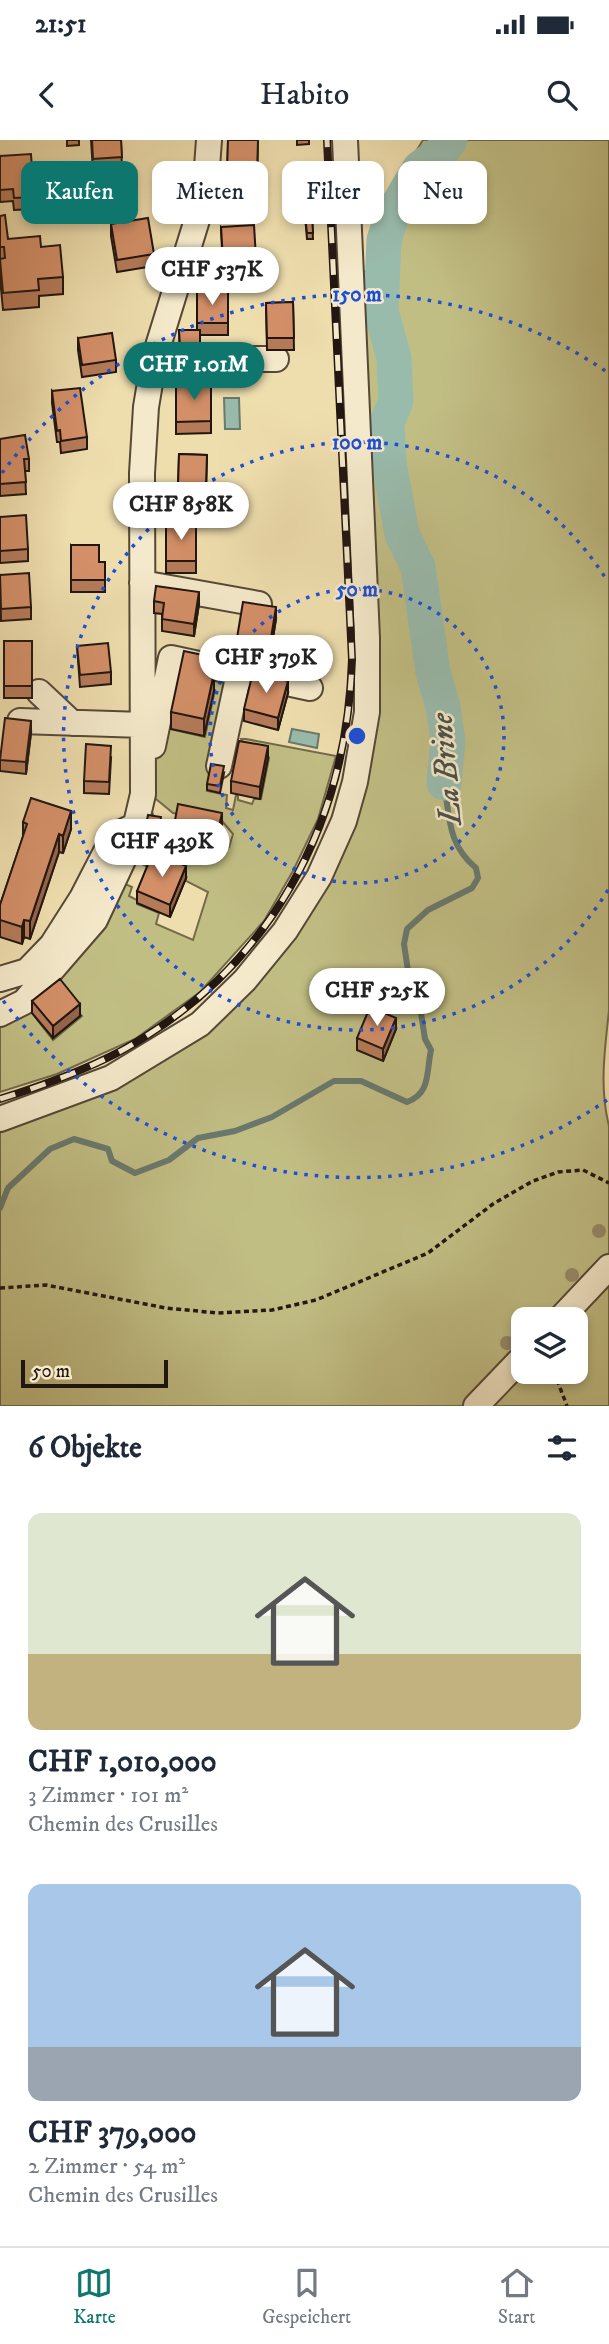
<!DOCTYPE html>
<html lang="de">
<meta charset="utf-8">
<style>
:root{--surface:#fff;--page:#f2f2f3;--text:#1f2937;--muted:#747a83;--line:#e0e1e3;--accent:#0f766e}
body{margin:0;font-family:"IM FELL DW Pica",serif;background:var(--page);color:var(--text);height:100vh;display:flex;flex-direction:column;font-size:26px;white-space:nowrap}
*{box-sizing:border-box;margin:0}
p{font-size:23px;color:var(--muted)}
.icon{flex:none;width:38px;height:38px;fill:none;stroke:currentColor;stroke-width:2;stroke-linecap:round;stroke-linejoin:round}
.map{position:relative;height:1266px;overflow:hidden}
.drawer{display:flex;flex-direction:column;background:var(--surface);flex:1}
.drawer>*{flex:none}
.top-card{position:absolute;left:21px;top:21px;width:567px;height:63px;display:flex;gap:14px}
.fabs{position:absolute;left:511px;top:1167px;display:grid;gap:14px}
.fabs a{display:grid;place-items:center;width:77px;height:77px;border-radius:14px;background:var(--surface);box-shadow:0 4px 10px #0003;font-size:35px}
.scale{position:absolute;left:21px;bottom:18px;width:147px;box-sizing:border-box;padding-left:7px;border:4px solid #221611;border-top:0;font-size:19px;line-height:24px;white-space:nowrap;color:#221611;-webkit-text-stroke:5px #f4e9ca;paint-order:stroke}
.price{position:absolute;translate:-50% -60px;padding:0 16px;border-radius:24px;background:#fff;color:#222;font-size:23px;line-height:46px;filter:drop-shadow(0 2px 4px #0008)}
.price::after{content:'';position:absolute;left:50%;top:42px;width:21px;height:16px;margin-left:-10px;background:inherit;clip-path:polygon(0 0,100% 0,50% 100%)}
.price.current{background:var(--accent);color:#fff}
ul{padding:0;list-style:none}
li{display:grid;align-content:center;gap:14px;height:371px;padding:0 28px}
li span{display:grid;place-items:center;height:217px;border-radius:14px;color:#555}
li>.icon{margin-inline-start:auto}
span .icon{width:126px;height:126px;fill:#fffc;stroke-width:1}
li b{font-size:30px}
h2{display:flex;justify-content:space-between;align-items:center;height:84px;padding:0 28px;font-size:30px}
.chip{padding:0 24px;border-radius:14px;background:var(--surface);box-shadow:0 4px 10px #0003;font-size:24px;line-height:63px}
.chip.current{background:var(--accent);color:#fff}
.status{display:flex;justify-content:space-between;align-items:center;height:49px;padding:0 35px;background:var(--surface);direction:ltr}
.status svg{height:19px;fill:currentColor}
header{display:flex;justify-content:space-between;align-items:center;height:91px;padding:0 28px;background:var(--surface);font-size:32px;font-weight:600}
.menu{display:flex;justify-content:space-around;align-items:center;height:98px;border-top:2px solid var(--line);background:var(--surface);font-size:19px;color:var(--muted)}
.menu a{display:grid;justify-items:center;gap:4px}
.menu .current{color:var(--accent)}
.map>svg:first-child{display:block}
.green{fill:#c1be84;stroke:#726a4a;stroke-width:2}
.water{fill:#99bbac;stroke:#69796e;stroke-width:2}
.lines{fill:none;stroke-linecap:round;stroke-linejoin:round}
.stream{stroke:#69796e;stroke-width:6}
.river{stroke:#99bbac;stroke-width:35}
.minor-casing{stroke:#554838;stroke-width:28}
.path{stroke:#221611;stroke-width:3.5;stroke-dasharray:5 3.5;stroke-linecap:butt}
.minor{stroke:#f4e9ca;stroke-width:24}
.rail-casing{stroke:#221611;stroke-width:8}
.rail{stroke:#f4e9ca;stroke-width:5;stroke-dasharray:16;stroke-linecap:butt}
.tree{fill:#988b6a}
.wall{fill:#b57b59;stroke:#221611;stroke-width:2}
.shaded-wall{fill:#946449;stroke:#221611;stroke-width:2}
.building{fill:#d38f68;stroke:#221611;stroke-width:2}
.ring{fill:none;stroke:#1d4ed8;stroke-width:3.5;stroke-dasharray:3.5 7}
.labels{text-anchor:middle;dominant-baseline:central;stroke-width:5;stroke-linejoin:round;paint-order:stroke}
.water-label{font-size:32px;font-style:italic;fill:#4c5047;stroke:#f4e9ca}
.centre{fill:#1d4ed8;stroke:#f4e9ca;stroke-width:3.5}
.ring-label{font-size:21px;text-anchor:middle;font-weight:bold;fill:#1d4ed8;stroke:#f4e9ca;stroke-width:5;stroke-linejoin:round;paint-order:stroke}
</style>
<div class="status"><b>21:51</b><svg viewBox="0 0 49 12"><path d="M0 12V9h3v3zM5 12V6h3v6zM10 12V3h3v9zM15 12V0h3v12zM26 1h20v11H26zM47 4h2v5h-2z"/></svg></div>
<header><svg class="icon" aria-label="back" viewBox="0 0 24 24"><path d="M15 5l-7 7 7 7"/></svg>Habito<svg class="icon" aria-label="search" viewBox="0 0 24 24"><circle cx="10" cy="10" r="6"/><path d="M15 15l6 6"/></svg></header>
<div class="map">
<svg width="609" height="1266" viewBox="0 0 609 1266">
<rect width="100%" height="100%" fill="#eeddad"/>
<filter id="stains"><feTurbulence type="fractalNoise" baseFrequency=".00286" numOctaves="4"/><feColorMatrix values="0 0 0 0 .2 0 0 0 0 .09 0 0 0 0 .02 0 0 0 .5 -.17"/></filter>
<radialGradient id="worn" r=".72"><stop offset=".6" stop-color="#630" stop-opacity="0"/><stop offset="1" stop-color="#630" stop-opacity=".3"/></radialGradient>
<path class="green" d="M423,0H609V870C605,909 599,947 609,986V1120L558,1179L523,1180V1216L474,1266H0V981L201,885L287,792L357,643L351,132L384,131L412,18Z
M183,528L170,589L205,597L215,550L211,549L215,530L237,534L211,629L207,651L227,655L226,668L233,670L236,655L238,656V660L252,664L254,659H261L269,618L249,613L241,599H246L336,616L318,679L293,731L264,781L200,852L135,899L57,934L0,952V884L28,868L53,900L82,876L55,842L123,743L132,747L129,756L137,760V764L159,773L156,784L193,800L208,752L186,741V737L152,723L150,728L126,716L150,669C159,681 151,688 144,699L159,702L160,700L170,701L171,704L219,714L221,711L229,707L233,694L222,681L173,673L145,650Z
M609,1133V1266H478L523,1232H576V1180Z"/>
<path class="water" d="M224,258H239L240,289H225Z
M292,589L319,594L317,608L289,602Z"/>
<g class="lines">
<path class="stream" d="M0,1068L8,1048L50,1009L74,999L108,1009L112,1021L135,1033L169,1020L198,998L235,991L272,977L334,941H361L407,962C431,953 426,933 431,910L425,899L421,873L411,851L404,804L407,789L428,770L472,748L478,738L476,728C447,704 450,677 444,643"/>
<path class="river" d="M444,643L448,601L443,567L433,532L418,427L402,394L389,323L387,282L396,261L394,218L381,171L384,100L392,75L419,29L440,13L450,0"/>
<defs>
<path id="minor" d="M154,219H276
M142,443L259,464
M39,552L72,583
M20,581L143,585
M153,606L171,518L310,548
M219,626L239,533
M0,839L27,831L52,805L82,758L114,696L136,685
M0,874L24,862L95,780L132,701L143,654L142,333L146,267L154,219L205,54L209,0
M0,979L111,938L200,884L245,840L285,791L319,737L344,681L355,642L367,572V498L345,0
M559,1180L609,1127
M476,1266L523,1217"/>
</defs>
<use href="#minor" class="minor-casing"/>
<path class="path" d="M0,1148L46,1145L166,1168L218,1173L272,1170L316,1160L428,1113L493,1064L533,1041L558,1032L583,1030L609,1043
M554,1232L567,1266"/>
<use href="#minor" class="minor"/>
<defs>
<path id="rail" d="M0,959C41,946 81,932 119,912C269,830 347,687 352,519L327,0"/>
</defs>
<use href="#rail" class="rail-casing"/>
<use href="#rail" class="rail"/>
</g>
<g class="tree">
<circle cx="599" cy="1091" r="7"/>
<circle cx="572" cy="1135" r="7"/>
<circle cx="507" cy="1203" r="7"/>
</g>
<path class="wall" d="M67,0H79V5L67,6Z
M91,0H121L122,29L93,31Z
M228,0H258L257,45L227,44Z
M297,0H309V4L297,5Z
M0,16L34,57V69L14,70L13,61L0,62Z
M245,54L246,75L224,76V55Z
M312,75L313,99H307L305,76Z
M0,76L8,99L41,107L63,137V154L39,156V167L3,170L0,138Z
M111,84L154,114V126L117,132L111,96Z
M221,87L256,118V130L223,132Z
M197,151H228V195H200V213H180L179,190H197Z
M293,162L294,210H267L266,163Z
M78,198L116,220V232L82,237L78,210Z
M211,242V293L176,294V243Z
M52,251L87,297V309L61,313L60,302H57L52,263Z
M0,299L29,319V331H25L26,354L0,356Z
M179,314L207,315L206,357H178Z
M0,377L28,409V421L0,423Z
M166,383H196V433H166Z
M71,405L99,422H105V452H71Z
M0,435L31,467V479L1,481Z
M154,461L199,464L194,496L162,491V474L154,473Z
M276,479L271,510L254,507V512L237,510V498Z
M4,501H32V558H4Z
M77,506L111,532V544L80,547Z
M212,533L214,551L204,596L171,589V572Z
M288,553L278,590L244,581V569Z
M31,593L26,634L0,631V620Z
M111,618L109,654L84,653V641Z
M268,618L260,659L231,653V641Z
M224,633L220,653L207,650V644Z
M23,682L71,689L63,713L59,712L30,799L24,797L22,804L0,797V765L23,697Z
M161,683L158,700L145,697V691Z
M222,685L216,712L173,703V691Z
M186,738L170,777L137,763V751Z
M32,861L80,876L53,898L32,873Z
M396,889L383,921L357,910V898Z"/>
<path class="shaded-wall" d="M199,452V464L194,496V484Z
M276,467V479L271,510V498Z
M212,517V534L209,532Z
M214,533V551L204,596V579Z
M288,541V553L278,590V578Z
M31,581V593L26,634V622Z
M268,606V618L260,659V647Z
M71,671V689L63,713V696Z
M222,673V685L216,712V700Z
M59,694V712L30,799V781Z
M186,726V738L170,777V765Z
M24,780V797L22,804V787Z
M80,864V876L53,898V886Z
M396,878V889L383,921V909Z"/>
<path class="building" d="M92,0H121L122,17L93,19Z
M228,0H258L257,33L227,32Z
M31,14L34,57L14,58L13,49L0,50V16Z
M245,54L246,69L224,70V55Z
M5,75L8,99L40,96L41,107L60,105L63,137L38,139L39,150L3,153L0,119L5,118L4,107H0V76Z
M312,75L313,93H307L305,76Z
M148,78L154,114L117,120L111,84Z
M254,85L256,118L223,120L221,87Z
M197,151H228V183H197Z
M293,162L294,198H267L266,163Z
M179,190H200V207H180Z
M112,193L116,220L82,225L78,198Z
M211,242V281L176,282V243Z
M80,248L87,297L61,301L60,290L57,291L52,251Z
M25,295L29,319H24L26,342L0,344V299Z
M179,314L207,315L206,345H178Z
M26,375L28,409L0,411V377Z
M166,383H196V421H166Z
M71,405H99V422H105V440H71Z
M29,433L31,467L1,469L0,435Z
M156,446L199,452L194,484L162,479L164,463L154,461Z
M243,462L276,467L271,498L254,496V500L237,498Z
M4,501H32V546H4Z
M108,503L111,532L80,535L77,506Z
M184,511L212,517L209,532L214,533L204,579L171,572Z
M253,532L288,541L278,578L244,569Z
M5,578L31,581L26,622L0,620Z
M239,601L268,606L260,647L231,641Z
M86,604L111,606L109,642L84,641Z
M211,624L224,626L220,646L207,644Z
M31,658L71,671L63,696L59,694L30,781L24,780L22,787L0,780V765L27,684L23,682Z
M178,664L222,673L216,700L173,691Z
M148,675L161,677L158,694L145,691Z
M153,712L186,726L170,765L137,751Z
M60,839L80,864L53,886L32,861Z
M370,867L396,878L383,909L357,898Z"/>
<g class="ring">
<circle cx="357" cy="596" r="147"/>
<path d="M608 750A294 294 0 1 1 608 442"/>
<path d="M607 960A442 442 0 0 1 2 859M2 333A442 442 0 0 1 607 232"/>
</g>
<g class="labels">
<g class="water-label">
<text transform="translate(447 629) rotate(-95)">La Brine</text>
</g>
</g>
<circle cx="357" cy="596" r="10" class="centre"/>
<g class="ring-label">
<text x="357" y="161">150 m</text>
<text x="357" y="309">100 m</text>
<text x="357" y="456">50 m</text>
</g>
<rect width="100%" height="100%" filter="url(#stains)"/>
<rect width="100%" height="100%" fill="url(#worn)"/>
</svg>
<div class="fabs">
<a><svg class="icon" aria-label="layers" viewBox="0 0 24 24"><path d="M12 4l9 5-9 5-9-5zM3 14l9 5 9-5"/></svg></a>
</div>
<div class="scale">50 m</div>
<b class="price" style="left:212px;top:167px">CHF 537K</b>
<b class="price current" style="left:194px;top:262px">CHF 1.01M</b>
<b class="price" style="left:181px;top:402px">CHF 858K</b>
<b class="price" style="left:266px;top:555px">CHF 379K</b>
<b class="price" style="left:162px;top:739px">CHF 439K</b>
<b class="price" style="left:377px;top:888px">CHF 525K</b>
<div class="top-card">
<a class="chip current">Kaufen</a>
<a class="chip">Mieten</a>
<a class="chip">Filter</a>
<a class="chip">Neu</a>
</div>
</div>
<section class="drawer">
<h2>6 Objekte<svg class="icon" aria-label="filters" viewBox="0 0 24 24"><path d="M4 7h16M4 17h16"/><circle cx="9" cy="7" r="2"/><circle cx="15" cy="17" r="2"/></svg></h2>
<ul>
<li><span style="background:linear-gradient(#dfe7d0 65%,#c2b280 0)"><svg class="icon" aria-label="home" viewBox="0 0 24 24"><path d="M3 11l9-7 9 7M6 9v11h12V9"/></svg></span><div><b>CHF 1,010,000</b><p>3 Zimmer · 101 m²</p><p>Chemin des Crusilles</p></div></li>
<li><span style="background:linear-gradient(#a9c7e8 75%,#9aa5b1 0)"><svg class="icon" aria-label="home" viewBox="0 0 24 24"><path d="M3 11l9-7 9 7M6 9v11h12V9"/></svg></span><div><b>CHF 379,000</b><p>2 Zimmer · 54 m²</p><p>Chemin des Crusilles</p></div></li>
</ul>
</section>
<nav class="menu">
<a class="current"><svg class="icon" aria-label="map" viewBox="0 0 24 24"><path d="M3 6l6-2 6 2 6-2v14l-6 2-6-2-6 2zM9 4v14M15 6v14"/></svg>Karte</a>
<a><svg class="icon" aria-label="saved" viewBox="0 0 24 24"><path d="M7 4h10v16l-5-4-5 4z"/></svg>Gespeichert</a>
<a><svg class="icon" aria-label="home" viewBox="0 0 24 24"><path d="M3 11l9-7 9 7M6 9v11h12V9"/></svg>Start</a>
</nav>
